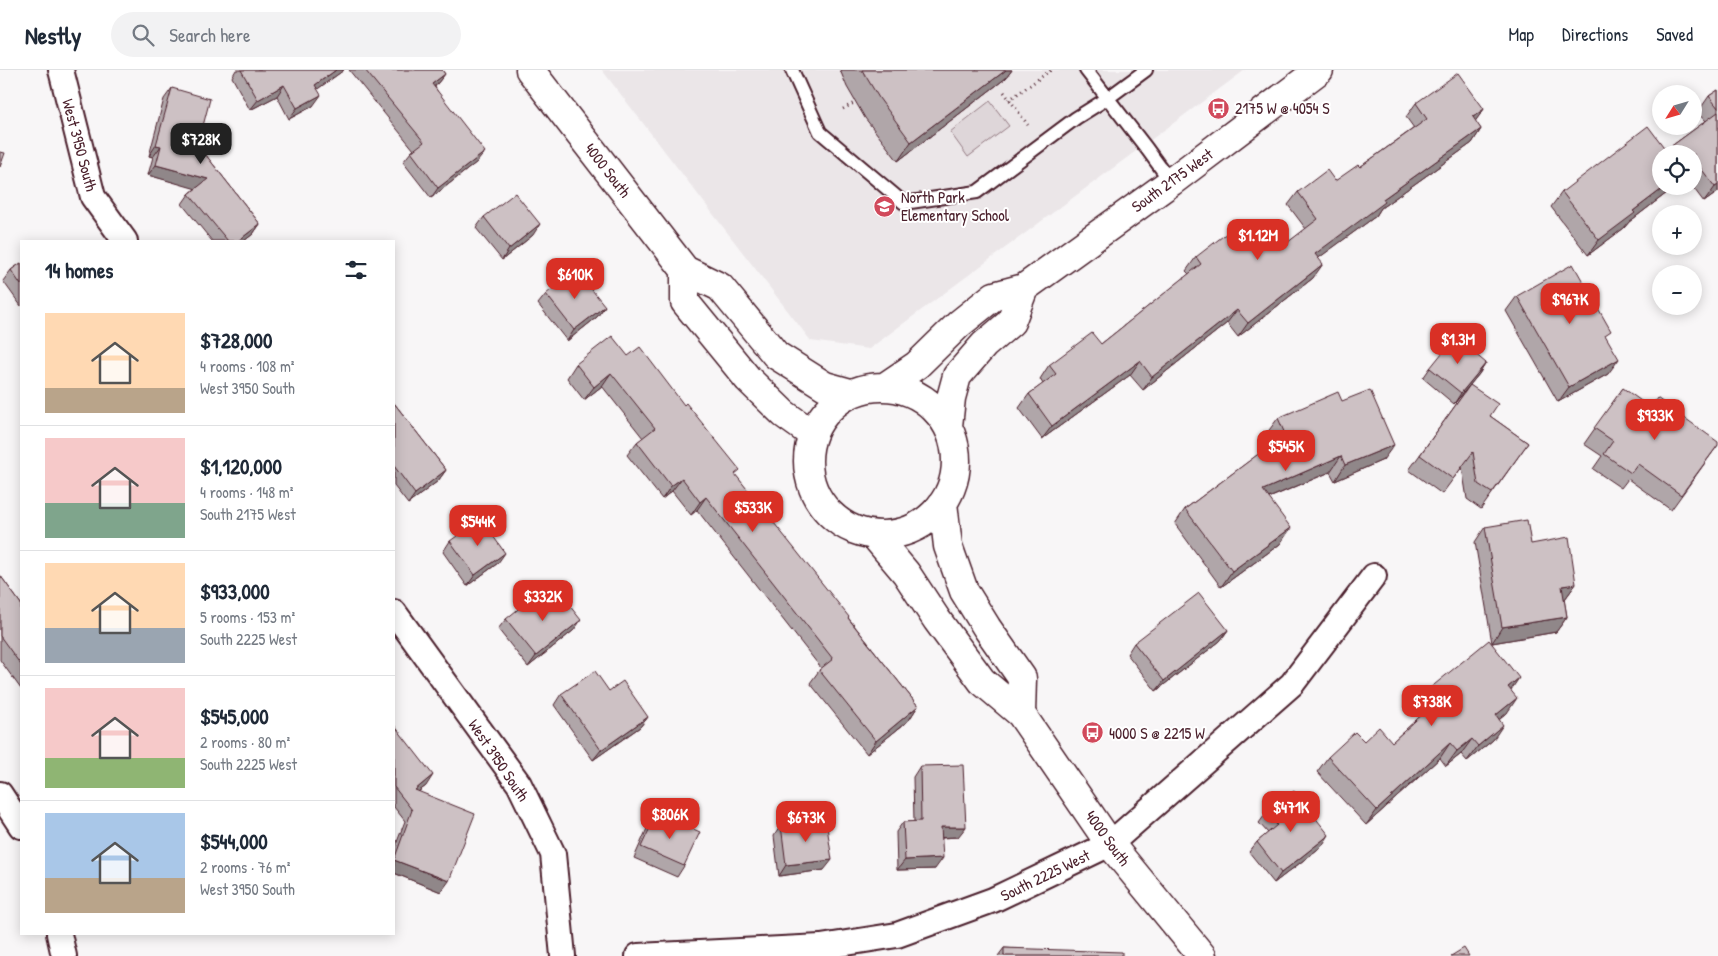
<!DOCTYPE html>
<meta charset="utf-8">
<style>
:root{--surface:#fff;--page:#f2f2f3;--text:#1f2937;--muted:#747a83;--line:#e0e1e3;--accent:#d93025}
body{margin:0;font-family:"Patrick Hand",sans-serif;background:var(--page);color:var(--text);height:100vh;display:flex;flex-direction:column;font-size:19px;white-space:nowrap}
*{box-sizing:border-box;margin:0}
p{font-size:16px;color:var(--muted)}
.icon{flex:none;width:28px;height:28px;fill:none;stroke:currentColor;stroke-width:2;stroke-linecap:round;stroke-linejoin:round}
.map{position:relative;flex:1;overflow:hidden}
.details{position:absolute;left:20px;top:170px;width:375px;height:695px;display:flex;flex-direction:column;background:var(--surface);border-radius:0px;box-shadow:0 2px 12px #0003}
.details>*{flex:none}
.needle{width:32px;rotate:233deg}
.buttons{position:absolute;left:1652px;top:15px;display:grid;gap:10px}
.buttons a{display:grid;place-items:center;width:50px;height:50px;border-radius:50%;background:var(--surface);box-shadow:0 2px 12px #0003;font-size:25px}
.price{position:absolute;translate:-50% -42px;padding:0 11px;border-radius:10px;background:var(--accent);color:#fff;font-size:16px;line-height:32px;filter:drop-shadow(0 1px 2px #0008)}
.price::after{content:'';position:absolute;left:50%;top:30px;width:15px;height:11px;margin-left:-8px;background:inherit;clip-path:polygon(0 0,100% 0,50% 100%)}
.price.current{background:#222;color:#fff}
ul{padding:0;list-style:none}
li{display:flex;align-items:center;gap:15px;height:125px;padding:0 25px}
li+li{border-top:1px solid var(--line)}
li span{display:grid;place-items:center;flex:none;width:140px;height:100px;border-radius:0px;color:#555}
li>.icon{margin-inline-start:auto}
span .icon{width:60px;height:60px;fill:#fffc;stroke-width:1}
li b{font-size:21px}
h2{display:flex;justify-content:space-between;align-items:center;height:60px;padding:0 25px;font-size:21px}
header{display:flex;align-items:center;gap:30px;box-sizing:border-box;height:70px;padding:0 25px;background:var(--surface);border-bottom:1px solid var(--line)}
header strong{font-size:24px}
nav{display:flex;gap:28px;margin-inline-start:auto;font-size:18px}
.search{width:350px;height:45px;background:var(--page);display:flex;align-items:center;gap:12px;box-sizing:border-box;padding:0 18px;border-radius:28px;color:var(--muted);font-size:19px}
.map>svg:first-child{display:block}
.built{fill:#ebe6e8}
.green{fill:#ded6d9;stroke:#947a82}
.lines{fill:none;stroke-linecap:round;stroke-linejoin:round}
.service-casing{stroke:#4a1f2b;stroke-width:16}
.minor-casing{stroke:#4a1f2b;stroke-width:28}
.tertiary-casing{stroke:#4a1f2b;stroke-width:31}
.path{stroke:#4a1f2b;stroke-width:3;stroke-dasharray:1 4;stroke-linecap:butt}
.service{stroke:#fff;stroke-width:12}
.minor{stroke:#fff;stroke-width:24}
.tertiary{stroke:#fff;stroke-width:28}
.wall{fill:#b0a6a9;stroke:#4a1f2b}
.shaded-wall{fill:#908789;stroke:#4a1f2b}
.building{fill:#cdc1c4;stroke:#4a1f2b}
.labels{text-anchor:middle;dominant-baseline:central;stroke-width:4;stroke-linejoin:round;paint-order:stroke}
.poi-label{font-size:16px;fill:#4a1f2b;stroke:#fff;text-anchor:start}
.street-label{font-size:16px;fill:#4a1f2b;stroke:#fff}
</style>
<header>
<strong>Nestly</strong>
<div class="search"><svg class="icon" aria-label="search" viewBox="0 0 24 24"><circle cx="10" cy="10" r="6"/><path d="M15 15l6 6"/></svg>Search here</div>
<nav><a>Map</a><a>Directions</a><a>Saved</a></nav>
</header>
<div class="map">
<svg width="1718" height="886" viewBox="0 0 1718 886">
<rect width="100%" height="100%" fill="#f8f6f7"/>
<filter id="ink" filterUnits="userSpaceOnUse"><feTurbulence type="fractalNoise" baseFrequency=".02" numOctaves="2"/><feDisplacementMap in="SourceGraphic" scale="10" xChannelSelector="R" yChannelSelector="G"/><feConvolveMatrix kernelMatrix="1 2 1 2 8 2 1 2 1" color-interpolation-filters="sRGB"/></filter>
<g filter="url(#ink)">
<path class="built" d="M602,0H1245L869,279L811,271Z"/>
<path class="green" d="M990,31L1009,56L968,87L950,62Z"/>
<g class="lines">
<defs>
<path id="service" d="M792,0L820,62L904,133L977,122L1076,48L1108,28L1146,0
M1086,0L1147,79L1171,112"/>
<path id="minor" d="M61,0L93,127L125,171
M394,542L519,714L553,784L563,886
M0,724L21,756
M59,864L64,886
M638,886L821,877L897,865L993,830L1110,774L1292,614L1374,506"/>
<path id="tertiary" d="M530,0L685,200L720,217L776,285L825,316L850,323
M685,200V232L748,309L784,344L812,364
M886,316L917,295L959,254L994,226L1024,218L1171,112L1319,0
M808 391a74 74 0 1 1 148 0a74 74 0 1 1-148 0Z
M948,356L951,328L957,306L984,275L1011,252L1024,218
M943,433L948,476L964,521L987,558L1022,608L1021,644
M874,465L906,503L937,550L982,611L1021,644L1110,774L1202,886"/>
</defs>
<use href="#service" class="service-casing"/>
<use href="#minor" class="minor-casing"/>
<use href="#tertiary" class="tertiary-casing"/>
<path class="path" d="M1004,22L1028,55
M1009,30L1051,0
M843,39L856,32"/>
<use href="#service" class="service"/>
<use href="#minor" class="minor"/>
<use href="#tertiary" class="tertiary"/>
</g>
<path class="wall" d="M236,0H344L317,19L313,36L289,49L277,26L250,40L232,7Z
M349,0H442L445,4L437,14L435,17L477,92L431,128L403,92L411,82L414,80Z
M840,0H1012L1006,8L898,91L865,48L847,17Z
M172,18L198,75L260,154L253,164L244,171H212L182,134L189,124L196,118L148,105L153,87L149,86L164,29Z
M1718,20V122L1704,132L1692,116H1694V84L1661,116H1676L1629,152L1624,158L1588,185L1551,137L1562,122L1666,80L1706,51L1698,42L1709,26Z
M1416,33L1484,39L1475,51L1481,59L1472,73L1381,138L1376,146L1318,188L1313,208L1238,267L1227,253L1143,320L1130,305L1042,369L1019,338L1029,324L1043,314L1040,309L1049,295L1101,274L1189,204L1186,201L1196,187L1248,171L1279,179L1306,159L1288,135L1298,122L1335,111L1360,97L1414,58L1406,47Z
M484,147L533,165L502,190L476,158Z
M21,193V236L3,211L11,200Z
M546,224L605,236L597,247L567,271L538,234Z
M1517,226L1606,267L1608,304L1558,332L1506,241Z
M628,286L736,406L918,636L909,650L867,684L810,613L821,598L697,440L691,445L672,421L662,429L627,385L637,372L643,368L602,316L584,330L567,308L576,294Z
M1486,293L1479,304L1454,334L1423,308L1430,298Z
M1470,315L1490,346L1528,373L1481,439L1467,429L1462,397L1442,424L1409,400Z
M1623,318L1648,341L1718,375L1671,440L1628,409L1621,418L1593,399L1602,386L1584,374Z
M1342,331L1383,390L1335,411L1330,402L1269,428L1280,474L1221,517L1175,454L1185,439L1272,374L1267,363L1278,348Z
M394,333L446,400L438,411L408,434L394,416Z
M1485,457L1531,474L1576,514L1565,529H1564L1567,547L1556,562L1492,573L1475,472Z
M450,471L498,493L467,516L443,482Z
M0,505L21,534V619L0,590Z
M548,535L574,560L528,597L498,559L506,549Z
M1228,560L1220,571L1156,621L1127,584L1134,573Z
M1429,619L1511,620L1507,643L1499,650L1493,670L1467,691L1461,684L1446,696L1440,688L1366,755L1317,702L1328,687L1364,671L1392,672L1425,642L1418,634Z
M609,621L648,647L640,657L593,690L554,635L561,624Z
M394,655L426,716L419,721L441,822L394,803V780L405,751L394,737Z
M920,696L958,767L942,768L935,799L897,800L896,762L903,752H914L913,707Z
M1267,742L1322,776L1274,813L1249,782L1257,772L1268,763L1259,753Z
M657,743L684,796L677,807L634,788L649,754Z
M781,755L824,800L779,806L774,766Z
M1004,878L1122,886H998Z"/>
<path class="shaded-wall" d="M336,0H344L308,26L315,15Z
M1006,0H1012L1006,8L898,91L911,72Z
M445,4L437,14L425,24L432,14Z
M284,15L277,26L250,40L258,30Z
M321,25L313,36L289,49L297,38Z
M1484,39L1474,53L1473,47Z
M1481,59L1472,73L1381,138L1376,146L1305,198L1315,184L1383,129Z
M156,75L161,76L153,87L149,86Z
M485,82L477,92L431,128L438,118Z
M156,95L208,109L200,120L148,105Z
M1718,115V122L1704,132L1715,117Z
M1666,116H1676L1629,152L1624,158L1588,185L1599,170L1633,141Z
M260,154L253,164L244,171H238Z
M540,154L533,165L502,190L509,179Z
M1323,194L1313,208L1238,267L1248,253Z
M605,236L597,247L567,271L574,260Z
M1237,240L1227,253L1143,320L1152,307Z
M1619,289L1608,304L1558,332L1569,317Z
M1140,291L1130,305L1042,369L1052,356Z
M1486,293L1479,304L1454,334L1461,323Z
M611,303L602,316L584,330L594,317Z
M1394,375L1383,390L1335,411L1345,395Z
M1341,386L1330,402L1252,435L1263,420Z
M446,400L438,411L408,434L415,424Z
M682,408L672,421L662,429L671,416Z
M706,427L697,440L691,445L700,432Z
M1291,458L1280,474L1221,517L1232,501Z
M505,483L498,493L467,516L475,505Z
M1576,514L1565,529L1551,531L1562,516Z
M1567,547L1556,562L1492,573L1502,557Z
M581,550L574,560L528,597L536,586Z
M1228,560L1220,571L1156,621L1164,611Z
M1519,608L1509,623L1508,617Z
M1517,628L1507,643L1485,661L1496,645Z
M918,636L909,650L867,684L876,671Z
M648,647L640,657L593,690L601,680Z
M1503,655L1493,670L1467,691L1478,676Z
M1472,669L1461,684L1446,696L1457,681Z
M1450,673L1440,688L1366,755L1377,740Z
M433,705L426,716L407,730L415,720Z
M941,757H966L958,767L934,768Z
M1329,765L1322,776L1274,813L1281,803Z
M943,788L935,799L897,800L905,790Z
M394,790L449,811L441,822L394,803Z
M832,790L824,800L779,806L786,795Z"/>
<path class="building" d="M241,0H336L315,15L321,25L297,38L284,15L258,30Z
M365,0H442L445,4L432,14L485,82L438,118L411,82L424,72Z
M862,0H1006L911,72L879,28Z
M1458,3L1484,39L1473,47L1481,59L1383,129L1385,132L1315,184L1323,194L1248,253L1237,240L1152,307L1140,291L1052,356L1029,324L1056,304L1049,295L1092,263L1101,274L1201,194L1196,187L1236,156L1248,171L1263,160L1279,179L1318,149L1298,122L1327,100L1335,111L1358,95L1360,97L1427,49L1416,33Z
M172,18L210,29L198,75L260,154L238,171H228L189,124L208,109L156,95L161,76L156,75Z
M1718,20V38L1709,26Z
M1718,42V115L1715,117L1697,93L1694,95V84H1661V116H1666L1633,141L1635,143L1599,170L1562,122L1648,56L1666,80Z
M0,82L5,83L0,97Z
M515,123L540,154L509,179L484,147Z
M21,193V215L11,200Z
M1573,194L1611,261L1605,265L1619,289L1569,317L1517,226Z
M576,200L605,236L574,260L546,224Z
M612,266L628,286L640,277L684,335L686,333L740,400L735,404L849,547L848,548L918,636L876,671L819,600L833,589L706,427L700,432L682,408L671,416L637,372L655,358L611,303L594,317L576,294Z
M1455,267L1486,293L1461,323L1430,298Z
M1470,315L1498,334L1490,346L1528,373L1492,423L1478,414L1473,382L1453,409L1420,385Z
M1623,318L1644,333L1648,341L1657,328L1718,372V375L1681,425L1638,394L1631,403L1604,384L1613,371L1594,358Z
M1370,320L1394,375L1345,395L1341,386L1263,420L1291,458L1232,501L1185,439L1285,364L1278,348L1338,322L1342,331Z
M394,333L446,400L415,424L394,396Z
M481,449L505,483L475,505L450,471Z
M1527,450L1531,474L1569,467L1576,514L1562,516L1567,547L1502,557L1485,457Z
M0,505L21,534V595L0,566Z
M538,523L548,535L561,525L581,550L536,586L506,549Z
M1199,523L1228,560L1164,611L1134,573Z
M1489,570L1519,608L1508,617L1517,628L1496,645L1503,655L1478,676L1472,669L1457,681L1450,673L1377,740L1328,687L1355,662L1364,671L1379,657L1392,672L1438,630L1429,619Z
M595,601L609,621L623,611L648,647L601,680L561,624Z
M394,655L433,705L415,720L475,744L449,811L394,790L412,740L394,717Z
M963,695L966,757H941L943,788L905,790L903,752L921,751L920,696Z
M1294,721L1329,765L1281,803L1257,772L1277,755L1267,742Z
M657,743L700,762L684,796L641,777Z
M826,750L832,790L786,795L781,755Z
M1004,878L1122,882V886H1004Z
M1464,878L1469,886H1451Z"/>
</g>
<defs>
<symbol id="bus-disc" viewBox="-11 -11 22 22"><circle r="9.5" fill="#d1495b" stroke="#fff"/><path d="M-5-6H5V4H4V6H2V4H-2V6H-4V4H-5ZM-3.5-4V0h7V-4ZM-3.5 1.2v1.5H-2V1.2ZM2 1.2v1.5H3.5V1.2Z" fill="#fff"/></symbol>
<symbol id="school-disc" viewBox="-11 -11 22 22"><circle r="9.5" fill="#d1495b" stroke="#fff"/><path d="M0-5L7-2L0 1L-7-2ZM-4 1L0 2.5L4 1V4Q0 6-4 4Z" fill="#fff"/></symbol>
</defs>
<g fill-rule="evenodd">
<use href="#bus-disc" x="1206" y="26" width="25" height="25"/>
<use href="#school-disc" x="872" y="124" width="25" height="25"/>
<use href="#bus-disc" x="1080" y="650" width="25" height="25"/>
</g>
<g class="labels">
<g class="poi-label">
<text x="1235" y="38">2175 W @ 4054 S</text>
<text x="901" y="127">North Park<tspan x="901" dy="18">Elementary School</tspan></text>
<text x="1109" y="663">4000 S @ 2215 W</text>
</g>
<g class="street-label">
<text transform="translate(80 75) rotate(75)">West 3950 South</text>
<text transform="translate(608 100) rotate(52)">4000 South</text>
<text transform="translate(1172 110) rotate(-36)">South 2175 West</text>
<text transform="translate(499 690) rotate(56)">West 3950 South</text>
<text transform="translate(1108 768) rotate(54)">4000 South</text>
<text transform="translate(1045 805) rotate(-26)">South 2225 West</text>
</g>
</g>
</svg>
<div class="buttons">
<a><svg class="needle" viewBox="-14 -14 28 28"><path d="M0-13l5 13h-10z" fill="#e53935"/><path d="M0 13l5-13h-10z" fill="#747a83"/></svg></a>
<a><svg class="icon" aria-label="locate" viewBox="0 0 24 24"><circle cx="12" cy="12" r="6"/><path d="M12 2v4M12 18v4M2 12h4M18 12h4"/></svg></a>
<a>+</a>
<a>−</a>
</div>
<b class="price current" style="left:201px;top:95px">$728K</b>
<b class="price" style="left:1258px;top:191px">$1.12M</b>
<b class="price" style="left:575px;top:230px">$610K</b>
<b class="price" style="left:1570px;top:255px">$967K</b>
<b class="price" style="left:1458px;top:295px">$1.3M</b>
<b class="price" style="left:1655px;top:371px">$933K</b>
<b class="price" style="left:1286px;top:402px">$545K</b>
<b class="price" style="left:753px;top:463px">$533K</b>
<b class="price" style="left:478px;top:477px">$544K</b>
<b class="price" style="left:543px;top:552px">$332K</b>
<b class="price" style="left:1432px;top:657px">$738K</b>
<b class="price" style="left:1291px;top:763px">$471K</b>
<b class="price" style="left:670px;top:770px">$806K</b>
<b class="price" style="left:806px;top:773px">$673K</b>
<section class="details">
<h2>14 homes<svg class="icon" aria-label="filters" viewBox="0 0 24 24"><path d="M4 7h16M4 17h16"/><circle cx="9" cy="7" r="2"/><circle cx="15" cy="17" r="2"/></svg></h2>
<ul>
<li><span style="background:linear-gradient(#ffd9b3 75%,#b9a48a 0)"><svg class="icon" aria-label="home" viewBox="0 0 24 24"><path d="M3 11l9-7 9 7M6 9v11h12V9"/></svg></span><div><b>$728,000</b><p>4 rooms · 108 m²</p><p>West 3950 South</p></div></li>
<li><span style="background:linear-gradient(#f6c9c9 65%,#7fa58c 0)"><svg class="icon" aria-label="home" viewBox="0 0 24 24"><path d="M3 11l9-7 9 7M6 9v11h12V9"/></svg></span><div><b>$1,120,000</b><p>4 rooms · 148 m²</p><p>South 2175 West</p></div></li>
<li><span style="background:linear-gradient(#ffd9b3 65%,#9aa5b1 0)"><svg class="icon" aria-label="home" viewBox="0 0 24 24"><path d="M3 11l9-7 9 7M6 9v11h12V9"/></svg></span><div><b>$933,000</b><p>5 rooms · 153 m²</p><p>South 2225 West</p></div></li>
<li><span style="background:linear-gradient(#f6c9c9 70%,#8fb573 0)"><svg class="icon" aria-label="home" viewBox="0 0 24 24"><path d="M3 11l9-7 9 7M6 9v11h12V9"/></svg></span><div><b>$545,000</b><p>2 rooms · 80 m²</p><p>South 2225 West</p></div></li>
<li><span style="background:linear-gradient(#a9c7e8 65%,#b9a48a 0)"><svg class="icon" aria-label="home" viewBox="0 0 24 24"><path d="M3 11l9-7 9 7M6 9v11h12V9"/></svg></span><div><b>$544,000</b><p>2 rooms · 76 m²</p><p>West 3950 South</p></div></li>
</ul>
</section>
</div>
